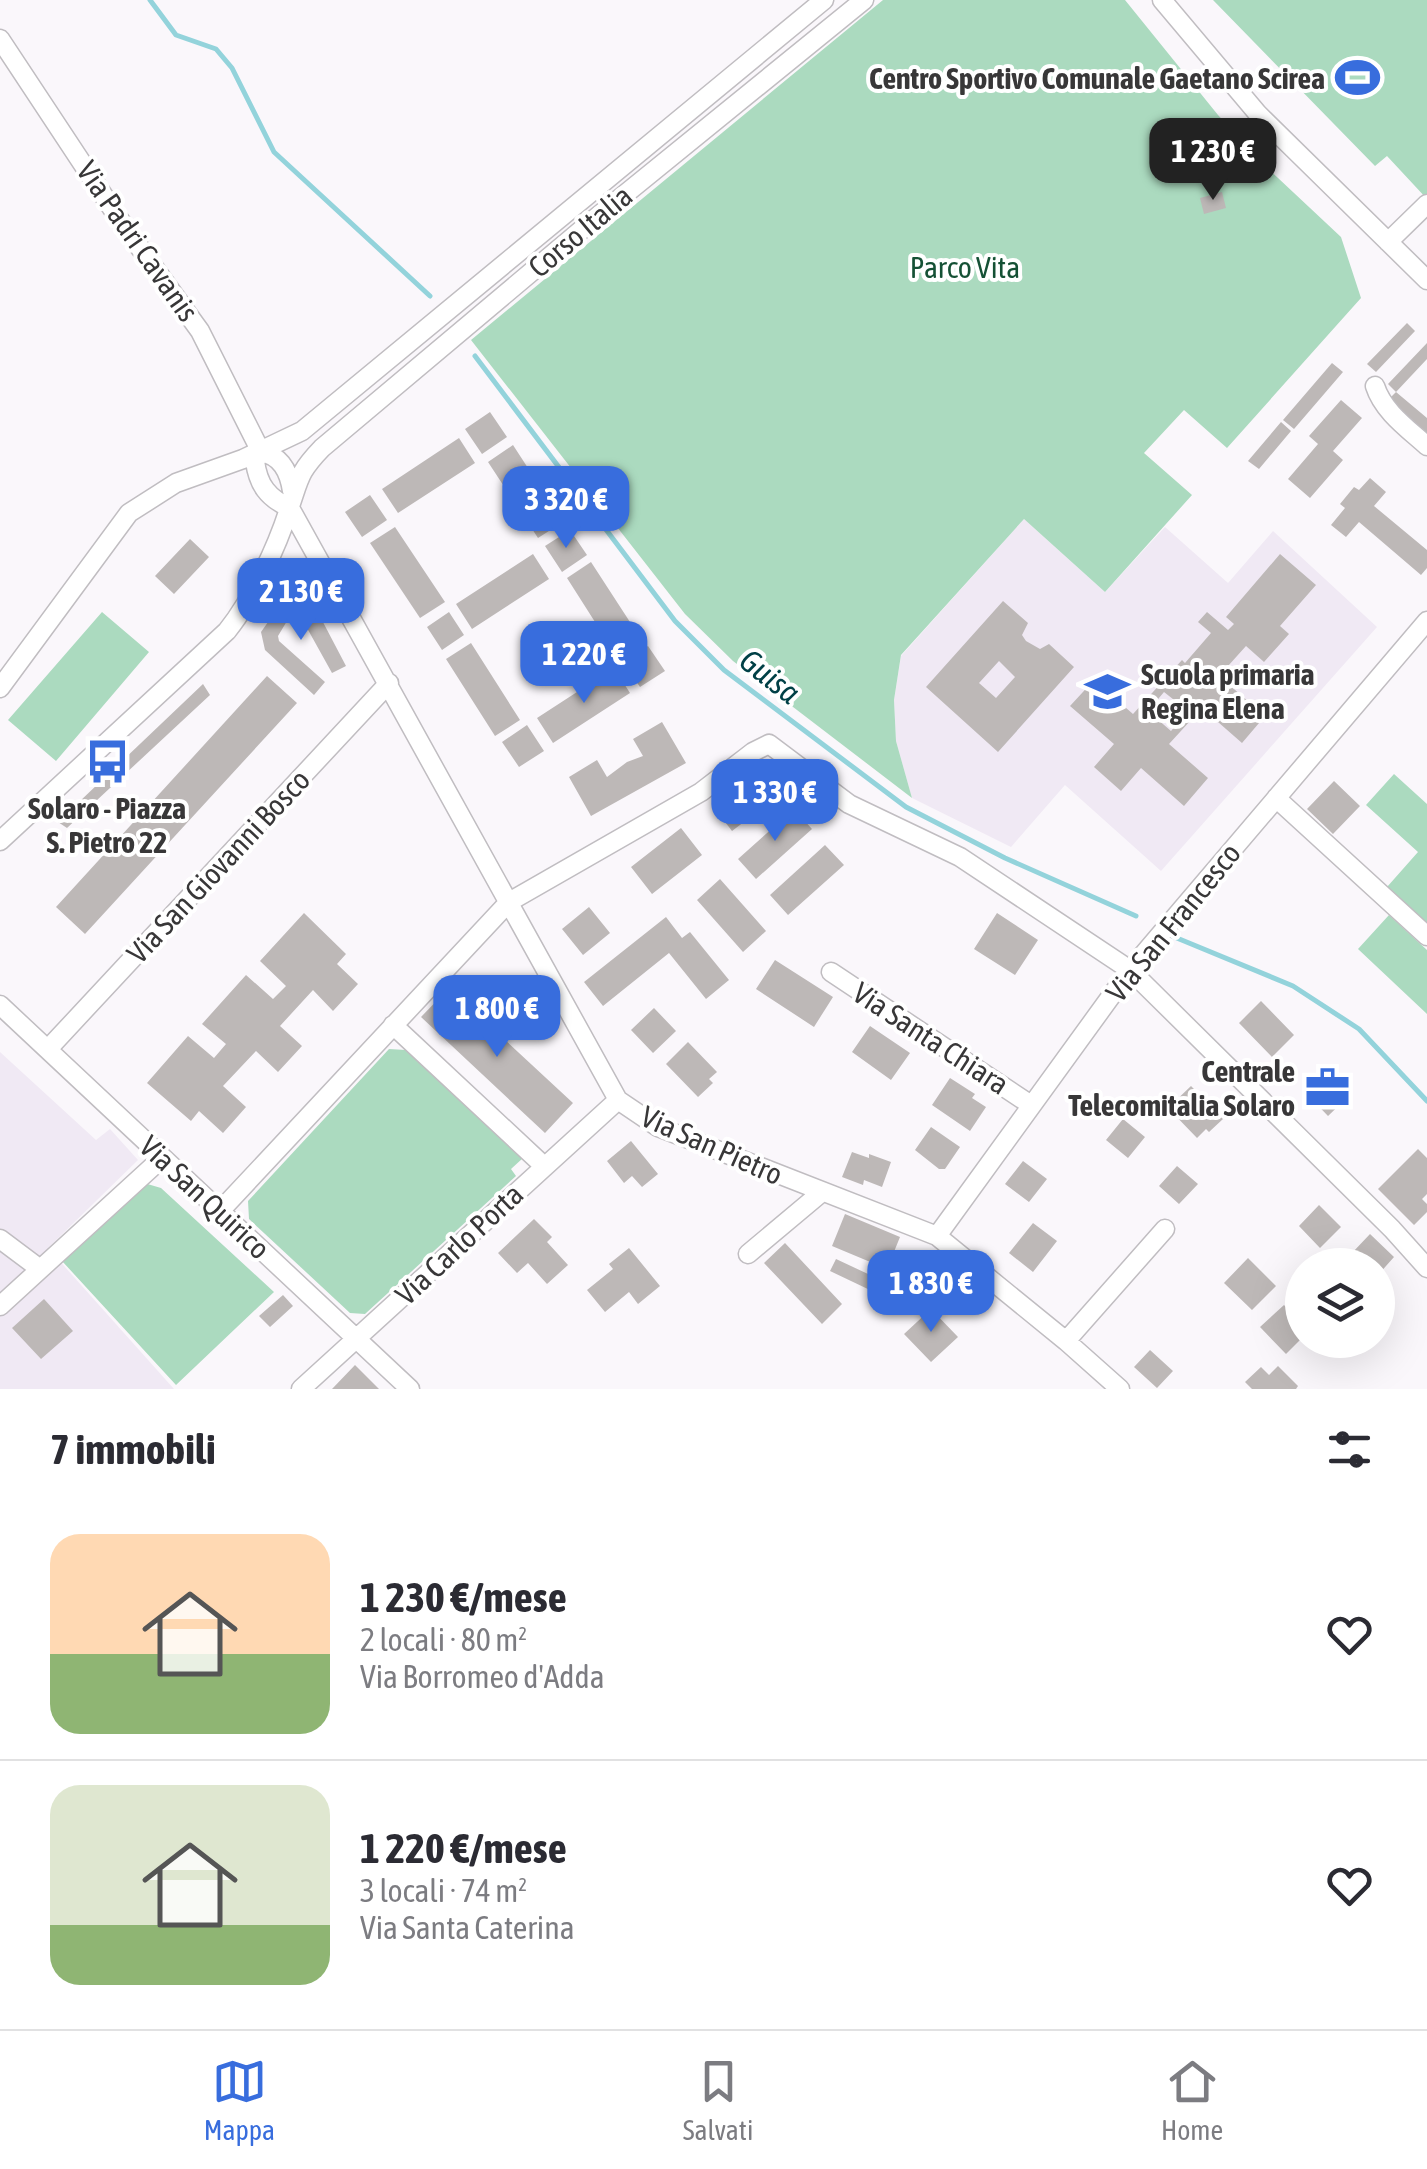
<!DOCTYPE html>
<html lang="it">
<meta charset="utf-8">
<style>
:root{--surface:#fff;--page:#f2f2f3;--text:#2b2b33;--muted:#7c7c81;--line:#e1e1e2;--accent:#386ddd}
body{margin:0;font-family:"Asap Condensed",sans-serif;background:var(--page);color:var(--text);height:100vh;display:flex;flex-direction:column;font-size:38px;white-space:nowrap}
*{box-sizing:border-box;margin:0}
p{font-size:32px;color:var(--muted)}
.icon{flex:none;width:55px;height:55px;fill:none;stroke:currentColor;stroke-width:2;stroke-linecap:round;stroke-linejoin:round}
.map{position:relative;height:1389px;overflow:hidden}
.panel{display:flex;flex-direction:column;background:var(--surface);flex:1}
.panel>*{flex:none}
.tools{position:absolute;left:1285px;top:1248px;display:grid;gap:20px}
.tools a{display:grid;place-items:center;width:110px;height:110px;border-radius:50%;background:var(--surface);box-shadow:0 10px 40px #0002;font-size:50px}
.price{position:absolute;translate:-50% -85px;padding:0 22px;border-radius:20px;background:var(--accent);color:#fff;font-size:32px;line-height:65px;filter:drop-shadow(0 2px 5px #0008)}
.price::after{content:'';position:absolute;left:50%;top:60px;width:30px;height:22px;margin-left:-15px;background:inherit;clip-path:polygon(0 0,100% 0,50% 100%)}
.price.current{background:#222;color:#fff}
ul{padding:0;list-style:none}
li{display:flex;align-items:center;gap:30px;height:250px;padding:0 50px}
li+li{border-top:2px solid var(--line)}
li span{display:grid;place-items:center;flex:none;width:280px;height:200px;border-radius:30px;color:#555}
li>.icon{margin-inline-start:auto}
span .icon{width:120px;height:120px;fill:#fffc;stroke-width:1}
li b{font-size:42px}
h2{display:flex;justify-content:space-between;align-items:center;height:120px;padding:0 50px;font-size:42px}
.menu{display:flex;justify-content:space-around;align-items:center;height:140px;border-top:2px solid var(--line);background:var(--surface);font-size:28px;color:var(--muted)}
.menu a{display:grid;justify-items:center;gap:5px}
.menu .current{color:var(--accent)}
.map>svg:first-child{display:block}
.built{fill:#f0e9f4}
.green{fill:#abdabf}
.lines{fill:none;stroke-linecap:round;stroke-linejoin:round}
.stream{stroke:#93d3db;stroke-width:5}
.building{fill:#bdb8b7;fill-rule:evenodd}
.minor-casing{stroke:#c0bdc1;stroke-width:21}
.minor{stroke:#fff;stroke-width:18}
.labels{text-anchor:middle;dominant-baseline:central;stroke-width:8;stroke-linejoin:round;paint-order:stroke}
.poi-label{font-size:30px;font-weight:bold;fill:#383738;stroke:#fff;text-anchor:end}
.street-label{font-size:30px;fill:#383738;stroke:#fff}
.park-label{font-size:30px;fill:#155135;stroke:#fff}
.water-label{font-size:32px;font-style:italic;fill:#004046;stroke:#fff}
</style>
<div class="map">
<svg width="1427" height="1389" viewBox="0 0 1427 1389">
<rect width="100%" height="100%" fill="#faf7fb"/>
<path class="built" d="M1024,519L1105,592L1165,527L1228,583L1273,531L1377,627L1161,871L1065,785L1011,847L912,798L896,741L894,700L901,656Z
M0,1052L96,1140L110,1129L138,1160L48,1248L174,1389H0Z"/>
<path class="green" d="M883,0H1125L1218,115L1263,164L1341,237L1361,298L1227,448L1184,410L1144,453L1192,495L1105,592L1024,519L901,655L894,700L896,741L912,798L733,661L685,614L471,340Z
M1213,0H1427V199L1387,156L1375,166Z
M102,612L149,652L56,761L8,720Z
M1394,774L1427,804V924L1387,887L1418,852L1366,805Z
M1389,915L1427,950V1014L1358,949Z
M389,1049L406,1050L523,1158L511,1169L516,1176L365,1314L350,1313L249,1219L248,1201Z
M144,1183L161,1188L274,1292L176,1385L62,1261Z"/>
<g class="lines">
<path class="stream" d="M150,0L176,35L216,49L232,68L274,152L430,296
M475,356L675,621L724,670L906,807L1005,858L1136,916
M1172,936L1293,986L1359,1029L1427,1101"/>
</g>
<path class="building" d="M1222,192L1226,208L1204,214L1200,198Z
M1407,323L1415,331L1376,372L1367,364Z
M1427,343V359L1396,392L1388,384Z
M1332,363L1343,372L1294,429L1283,420Z
M1396,392L1427,418V433L1388,400Z
M1341,400L1362,418L1333,451L1343,460L1310,498L1288,479L1318,444L1309,436Z
M490,412L507,437L482,454L465,429Z
M1281,422L1291,431L1259,469L1248,461Z
M459,438L475,463L398,513L382,489Z
M513,445L563,522L538,538L488,462Z
M1370,478L1386,492L1374,506L1427,550V568L1421,575L1359,522L1346,537L1331,525L1345,508L1340,504L1354,487L1359,490Z
M370,495L387,520L362,537L345,512Z
M395,527L445,602L420,618L370,543Z
M570,530L587,555L562,572L545,546Z
M190,539L209,557L174,594L155,576Z
M533,554L549,579L472,629L456,604Z
M1280,554L1316,585L1280,626L1289,634L1264,662L1246,646L1219,676L1265,716L1242,743L1202,708L1169,744L1208,778L1184,806L1141,768L1121,791L1094,767L1114,744L1070,706L1094,680L1133,714L1182,660L1185,663L1211,633L1198,622L1207,612L1228,630L1234,624L1226,617ZM1164,692L1188,711L1171,731L1148,711Z
M591,562L641,639L616,655L567,578Z
M285,598L314,605L346,666L332,673L302,619L290,616L278,636L279,641L325,682L314,695L265,650L261,632Z
M1003,601L1028,623L1022,635L1026,641L1040,649L1049,644L1074,667L998,752L926,687ZM999,661L1015,677L996,698L979,683Z
M449,612L464,635L442,650L427,627Z
M471,643L520,720L495,736L446,659Z
M648,646L665,671L640,687L623,662Z
M614,668L630,693L553,743L537,718Z
M267,676L297,703L85,934L56,907Z
M203,684L210,695L67,828L58,822Z
M662,722L686,763L591,816L569,777L597,760L607,777L627,762L643,756L633,739Z
M527,725L544,751L519,767L502,742Z
M1334,781L1360,806L1333,834L1307,809Z
M744,787L761,809L732,831L716,810Z
M794,809L812,829L756,879L738,859Z
M681,828L702,855L652,894L631,867Z
M825,845L844,865L788,915L770,895Z
M720,879L766,931L743,952L697,900Z
M589,907L610,933L583,955L562,929Z
M304,913L346,954L337,964L358,984L333,1011L313,990L280,1026L302,1046L278,1072L256,1051L223,1086L246,1107L223,1133L199,1111L191,1121L147,1083L188,1036L214,1058L226,1044L202,1024L246,975L273,999L286,986L260,961Z
M997,913L1038,940L1015,975L974,949Z
M666,917L682,938L690,932L729,980L706,999L669,953L603,1006L584,982Z
M775,960L833,997L814,1027L756,989Z
M449,988L573,1103L545,1133L421,1017Z
M1261,1001L1294,1035L1272,1057L1239,1023Z
M654,1008L676,1031L653,1053L631,1030Z
M870,1026L910,1053L891,1080L852,1052Z
M688,1042L717,1072L709,1079L713,1083L698,1097L666,1064Z
M1328,1067L1352,1093L1328,1116L1304,1091Z
M950,1078L975,1094L972,1098L986,1107L970,1131L932,1105Z
M1191,1086L1223,1119L1209,1132L1206,1129L1197,1138L1168,1108Z
M1123,1119L1145,1137L1128,1158L1106,1140Z
M931,1127L960,1147L945,1169H939L915,1150Z
M631,1141L658,1174L642,1187L632,1176L624,1183L607,1161Z
M1418,1149L1427,1158V1194L1422,1199L1427,1204V1212L1414,1225L1378,1189Z
M852,1152L869,1158V1154L891,1162L882,1187L864,1180L863,1185L842,1177Z
M1023,1161L1047,1179L1029,1202L1005,1184Z
M1177,1166L1198,1184L1179,1204L1159,1186Z
M1319,1205L1341,1227L1320,1248L1299,1226Z
M845,1214L900,1237L887,1269L832,1246Z
M534,1219L552,1237L547,1242L568,1265L547,1284L528,1263L517,1273L498,1253Z
M1033,1223L1057,1241L1033,1272L1009,1253Z
M1370,1234L1394,1257L1378,1275V1265H1365L1352,1253Z
M785,1243L842,1304L822,1324L764,1263Z
M629,1248L660,1286L638,1304L629,1292L605,1312L587,1290L613,1269L609,1264Z
M1248,1258L1276,1286L1252,1310L1224,1283Z
M836,1259L883,1281L872,1291L830,1271Z
M283,1295L293,1306L270,1327L259,1316Z
M44,1299L73,1331L41,1359L12,1328Z
M1284,1305L1302,1324V1338L1286,1354L1260,1327Z
M931,1309L958,1337L931,1362L904,1334Z
M1150,1350L1173,1371L1157,1388L1134,1367Z
M355,1365L379,1389H332Z
M1278,1366L1298,1386L1296,1389H1252L1245,1382L1261,1367L1269,1375Z"/>
<g class="lines">
<defs>
<path id="minor" d="M1162,0L1258,114L1427,280
M0,39L119,219L200,331L261,452
M1388,242L1427,204
M1375,386C1383,411 1407,428 1427,446
M261,452L255,461C258,485 268,498 290,508L618,1100L658,1127L937,1236L1066,1341L1120,1389
M261,452C281,456 289,471 292,491
M0,688L129,513L176,483L243,459L302,431L824,0
M1276,798L1427,936
M0,841L227,631C252,600 277,547 289,509C300,478 298,473 322,448L592,221L864,0
M831,972L1031,1105
M0,1005L410,1389
M393,1025L544,1166
M48,1049L389,683
M220,1211L509,902L701,792L753,752L769,744L849,804L960,857L1130,970L1392,1229L1427,1268
M937,1236L1130,970L1427,621
M0,1239L40,1269
M748,1254L822,1192
M0,1306L162,1158
M1066,1341L1165,1229
M301,1389L618,1100"/>
</defs>
<use href="#minor" class="minor-casing"/>
<use href="#minor" class="minor"/>
</g>
<defs>
<symbol id="stadium-bare" viewBox="-9 -9 18 18"><path d="M0-5a6.5 5 0 1 0 0 10a6.5 5 0 1 0 0-10ZM-3.5-1.8h7v3.6h-7Z" fill="#386ddd" stroke="#fff" stroke-width="2.5" paint-order="stroke"/></symbol>
<symbol id="school-bare" viewBox="-9 -9 18 18"><path d="M0-5L7-2L0 1L-7-2ZM-4 1L0 2.5L4 1V4Q0 6-4 4Z" fill="#386ddd" stroke="#fff" stroke-width="2.5" paint-order="stroke"/></symbol>
<symbol id="bus-bare" viewBox="-9 -9 18 18"><path d="M-5-6H5V4H4V6H2V4H-2V6H-4V4H-5ZM-3.5-4V0h7V-4ZM-3.5 1.2v1.5H-2V1.2ZM2 1.2v1.5H3.5V1.2Z" fill="#386ddd" stroke="#fff" stroke-width="2.5" paint-order="stroke"/></symbol>
<symbol id="office-bare" viewBox="-9 -9 18 18"><path d="M-6-3h4V-5.5h4V-3h4V5H-6ZM-1-4.5V-3h2v-1.5ZM-6 0V1H6V0Z" fill="#386ddd" stroke="#fff" stroke-width="2.5" paint-order="stroke"/></symbol>
</defs>
<g fill-rule="evenodd">
<use href="#stadium-bare" x="1326" y="46" width="63" height="63"/>
<use href="#school-bare" x="1076" y="660" width="63" height="63"/>
<use href="#bus-bare" x="76" y="730" width="63" height="63"/>
<use href="#office-bare" x="1296" y="1056" width="63" height="63"/>
</g>
<g class="labels">
<g class="poi-label">
<text x="1325" y="78">Centro Sportivo Comunale Gaetano Scirea</text>
<text x="1141" y="674" text-anchor="start">Scuola primaria<tspan x="1141" dy="34">Regina Elena</tspan></text>
<text x="107" y="808" text-anchor="middle">Solaro - Piazza<tspan x="107" dy="34">S. Pietro 22</tspan></text>
<text x="1295" y="1071">Centrale<tspan x="1295" dy="34">Telecomitalia Solaro</tspan></text>
</g>
<g class="street-label">
<text transform="translate(580 231) rotate(-40)">Corso Italia</text>
<text transform="translate(138 241) rotate(55)">Via Padri Cavanis</text>
<text transform="translate(218 866) rotate(-47)">Via San Giovanni Bosco</text>
<text transform="translate(1173 922) rotate(-51)">Via San Francesco</text>
<text transform="translate(931 1038) rotate(33)">Via Santa Chiara</text>
<text transform="translate(712 1145) rotate(24)">Via San Pietro</text>
<text transform="translate(205 1197) rotate(43)">Via San Quirico</text>
<text transform="translate(459 1244) rotate(-43)">Via Carlo Porta</text>
</g>
<g class="park-label">
<text x="965" y="267">Parco Vita</text>
</g>
<g class="water-label">
<text transform="translate(770 676) rotate(38)">Guisa</text>
</g>
</g>
</svg>
<div class="tools">
<a><svg class="icon" aria-label="layers" viewBox="0 0 24 24"><path d="M12 4l9 5-9 5-9-5zM3 14l9 5 9-5"/></svg></a>
</div>
<b class="price current" style="left:1213px;top:203px">1 230 €</b>
<b class="price" style="left:566px;top:551px">3 320 €</b>
<b class="price" style="left:301px;top:643px">2 130 €</b>
<b class="price" style="left:584px;top:706px">1 220 €</b>
<b class="price" style="left:775px;top:844px">1 330 €</b>
<b class="price" style="left:497px;top:1060px">1 800 €</b>
<b class="price" style="left:931px;top:1335px">1 830 €</b>
</div>
<section class="panel">
<h2>7 immobili<svg class="icon" aria-label="filters" viewBox="0 0 24 24"><path d="M4 7h16M4 17h16"/><circle cx="9" cy="7" r="2"/><circle cx="15" cy="17" r="2"/></svg></h2>
<ul>
<li><span style="background:linear-gradient(#ffd9b3 60%,#8fb573 0)"><svg class="icon" aria-label="home" viewBox="0 0 24 24"><path d="M3 11l9-7 9 7M6 9v11h12V9"/></svg></span><div><b>1 230 €/mese</b><p>2 locali · 80 m²</p><p>Via Borromeo d'Adda</p></div><svg class="icon" aria-label="heart" viewBox="0 0 24 24"><path d="M12 20l-8-8c-3-5 5-10 8-4 3-6 11-1 8 4z"/></svg></li>
<li><span style="background:linear-gradient(#dfe7d0 70%,#8fb573 0)"><svg class="icon" aria-label="home" viewBox="0 0 24 24"><path d="M3 11l9-7 9 7M6 9v11h12V9"/></svg></span><div><b>1 220 €/mese</b><p>3 locali · 74 m²</p><p>Via Santa Caterina</p></div><svg class="icon" aria-label="heart" viewBox="0 0 24 24"><path d="M12 20l-8-8c-3-5 5-10 8-4 3-6 11-1 8 4z"/></svg></li>
</ul>
</section>
<nav class="menu">
<a class="current"><svg class="icon" aria-label="map" viewBox="0 0 24 24"><path d="M3 6l6-2 6 2 6-2v14l-6 2-6-2-6 2zM9 4v14M15 6v14"/></svg>Mappa</a>
<a><svg class="icon" aria-label="saved" viewBox="0 0 24 24"><path d="M7 4h10v16l-5-4-5 4z"/></svg>Salvati</a>
<a><svg class="icon" aria-label="home" viewBox="0 0 24 24"><path d="M3 11l9-7 9 7M6 9v11h12V9"/></svg>Home</a>
</nav>
